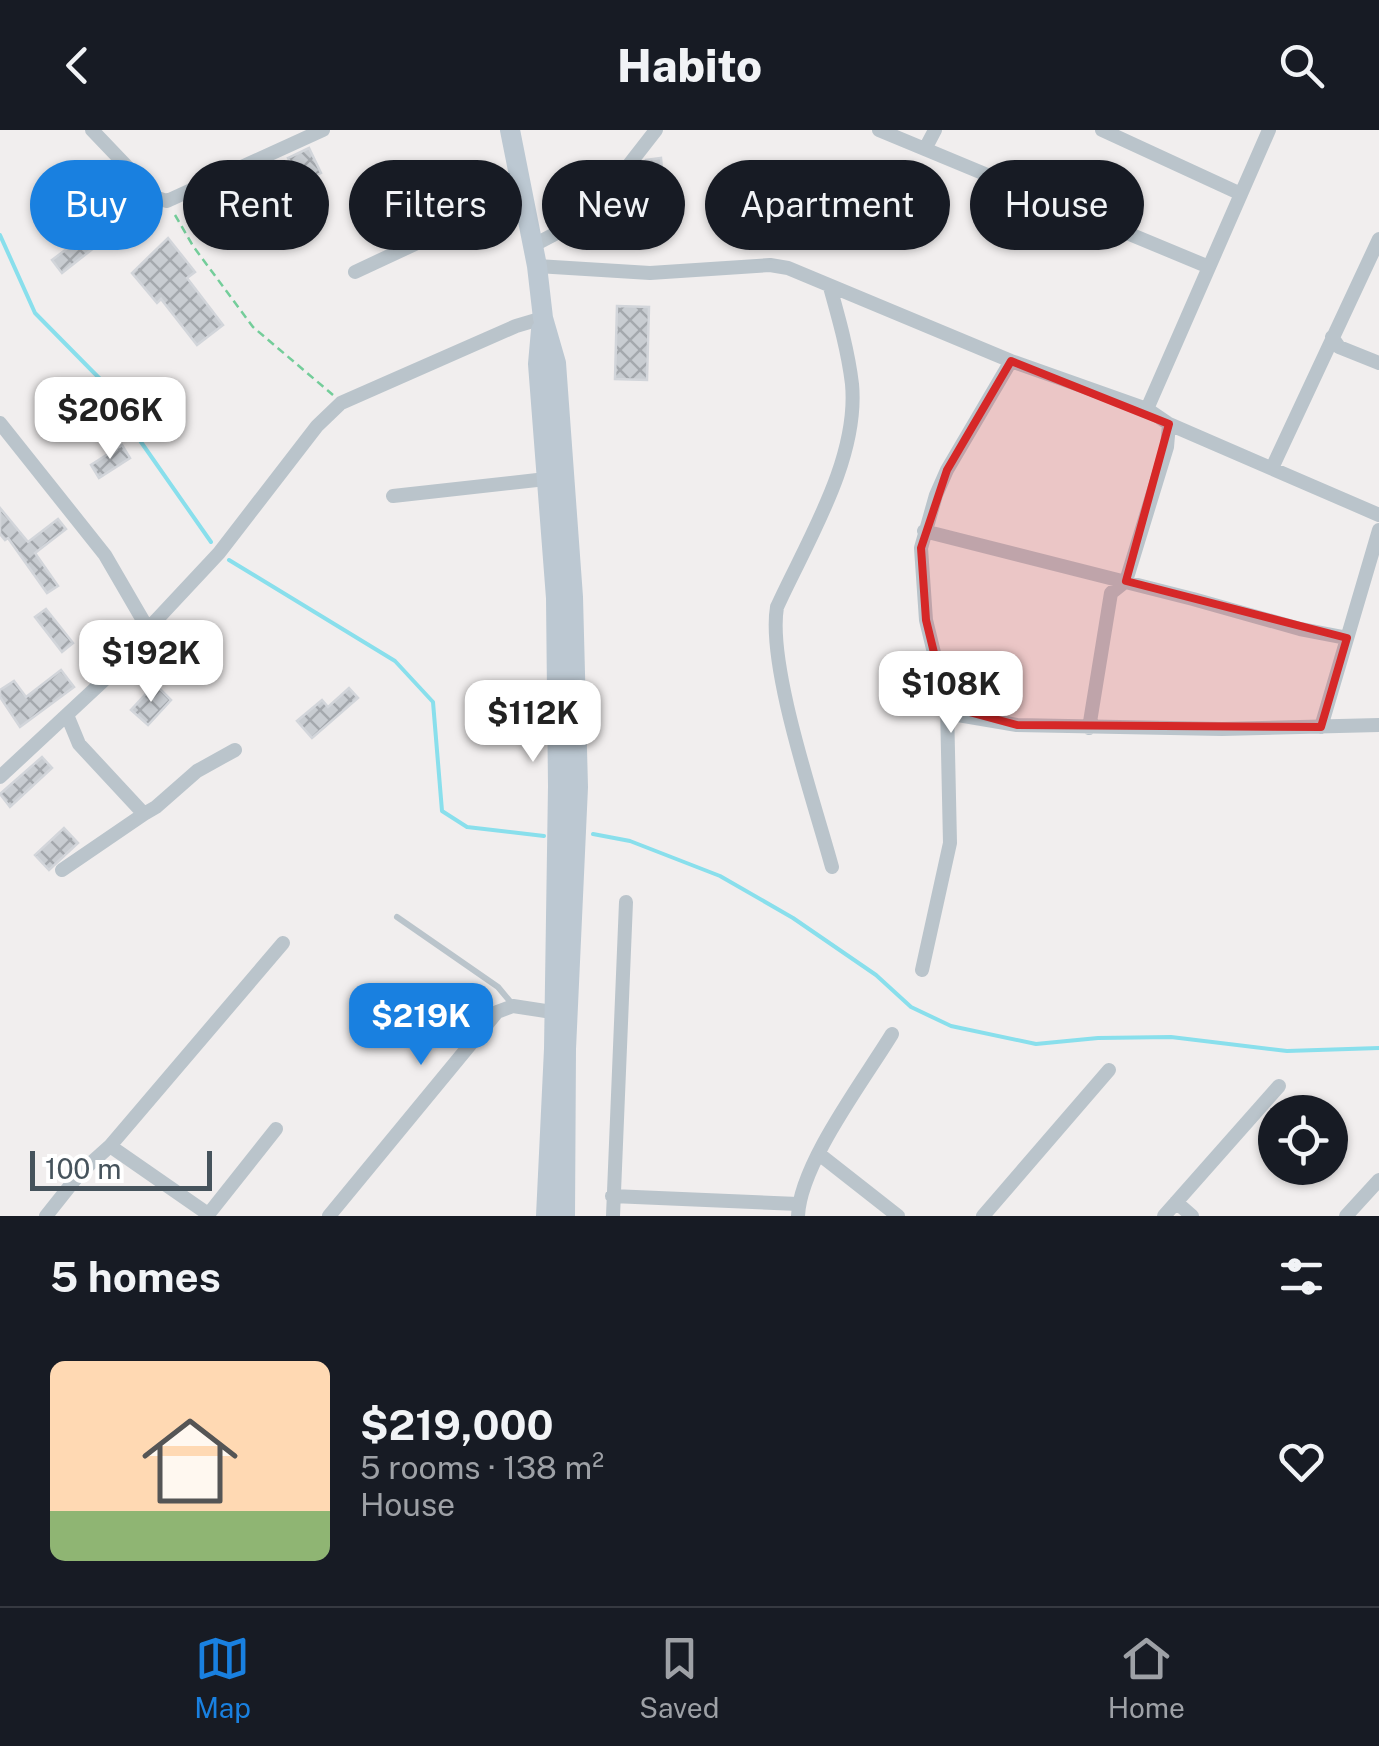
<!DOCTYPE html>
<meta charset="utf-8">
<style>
:root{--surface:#171b24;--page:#242831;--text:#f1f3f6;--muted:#9ea1a6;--line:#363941;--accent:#1980e0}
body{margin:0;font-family:"Public Sans",sans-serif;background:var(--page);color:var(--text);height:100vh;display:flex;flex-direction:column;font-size:38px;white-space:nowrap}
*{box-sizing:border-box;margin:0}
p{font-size:32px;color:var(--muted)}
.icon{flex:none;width:55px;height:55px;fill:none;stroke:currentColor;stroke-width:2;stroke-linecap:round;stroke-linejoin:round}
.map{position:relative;height:1086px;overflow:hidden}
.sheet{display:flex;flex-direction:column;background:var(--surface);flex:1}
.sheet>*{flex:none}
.guide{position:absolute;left:30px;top:30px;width:1320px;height:90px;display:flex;gap:20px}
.buttons{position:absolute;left:1258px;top:965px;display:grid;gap:20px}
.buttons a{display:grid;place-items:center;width:90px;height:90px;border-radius:50%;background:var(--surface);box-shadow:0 2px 8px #0004;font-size:50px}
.scale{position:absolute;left:30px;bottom:25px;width:182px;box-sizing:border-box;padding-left:10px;border:5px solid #46535c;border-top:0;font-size:28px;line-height:35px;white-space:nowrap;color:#46535c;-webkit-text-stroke:8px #fff;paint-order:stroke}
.price{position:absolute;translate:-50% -85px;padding:0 22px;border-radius:20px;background:#fff;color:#222;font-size:32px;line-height:65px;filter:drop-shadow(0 2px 5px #0008)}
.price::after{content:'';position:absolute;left:50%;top:60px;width:30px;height:22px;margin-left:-15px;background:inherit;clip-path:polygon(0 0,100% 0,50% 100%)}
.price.on{background:var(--accent);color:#fff}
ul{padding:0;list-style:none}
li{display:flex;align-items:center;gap:30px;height:250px;padding:0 50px}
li+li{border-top:2px solid var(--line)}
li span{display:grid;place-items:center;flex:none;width:280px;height:200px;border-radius:15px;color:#555}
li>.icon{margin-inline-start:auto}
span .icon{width:120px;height:120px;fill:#fffc;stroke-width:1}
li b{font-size:42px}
h2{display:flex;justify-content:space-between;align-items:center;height:120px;padding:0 50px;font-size:42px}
.tag{padding:0 35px;border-radius:45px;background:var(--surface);box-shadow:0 2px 8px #0004;font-size:35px;line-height:90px}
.tag.on{background:var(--accent);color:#fff}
header{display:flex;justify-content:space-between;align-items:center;height:130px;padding:0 50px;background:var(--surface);font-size:45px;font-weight:800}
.tab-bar{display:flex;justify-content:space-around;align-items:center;height:140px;border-top:2px solid var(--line);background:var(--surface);font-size:28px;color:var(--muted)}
.tab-bar a{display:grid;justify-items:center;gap:5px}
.tab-bar .on{color:var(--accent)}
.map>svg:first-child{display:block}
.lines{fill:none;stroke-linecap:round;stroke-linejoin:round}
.stream{stroke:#89dfec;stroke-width:4}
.building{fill:url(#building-cross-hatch);stroke:#d2d5da;stroke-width:2.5}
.path{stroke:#74cd9a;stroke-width:2.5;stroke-dasharray:8 5;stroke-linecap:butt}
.lane{stroke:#bac4cb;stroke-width:6}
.street{stroke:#bac4cb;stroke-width:14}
.secondary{stroke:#bcc8d2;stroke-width:20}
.marked{fill:#d62828;fill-opacity:0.2;stroke:#d62828;stroke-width:8;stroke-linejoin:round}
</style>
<header><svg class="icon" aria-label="back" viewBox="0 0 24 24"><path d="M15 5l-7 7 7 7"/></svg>Habito<svg class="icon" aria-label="search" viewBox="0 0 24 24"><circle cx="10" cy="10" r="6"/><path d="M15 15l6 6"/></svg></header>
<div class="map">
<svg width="1379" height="1086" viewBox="0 0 1379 1086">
<defs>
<pattern id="building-cross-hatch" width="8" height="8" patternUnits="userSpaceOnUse" patternTransform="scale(2.5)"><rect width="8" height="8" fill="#c8ccd1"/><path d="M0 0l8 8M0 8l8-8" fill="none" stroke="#a4a8ad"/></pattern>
</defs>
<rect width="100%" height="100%" fill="#f1eeee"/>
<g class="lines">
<path class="stream" d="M0,105L35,183L106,255L141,312L211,412
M229,430L395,531L433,572L442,681L467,697L544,706
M593,704L630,711L720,746L793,788L876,845L911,877L951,896L1036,914L1098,908L1171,907L1287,921L1379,918"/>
</g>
<path class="building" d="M309,18L321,43L301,53L288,28Z
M661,28L664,60L658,61V78L645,79L639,39L646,30Z
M239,57L261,104L238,115L223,85L200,95L196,83L218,74L215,69Z
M85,105L95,117L62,143L52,130Z
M168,108L195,142L187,148L223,195L197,215L161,169L157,173L132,143Z
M617,176L649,177L647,250L615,249Z
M122,315L130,328L99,348L91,335Z
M0,378L28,412L58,389L66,399L35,423L58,456L47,463L8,408L5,410L0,404Z
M46,479L73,513L62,522L35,487Z
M61,540L74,557L20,597L0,567V560L14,551L26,567Z
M155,554L171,570L148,595L131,580Z
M349,558L358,568L312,608L297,591L322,570L328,577Z
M508,577L536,579L534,604L505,601Z
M42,627L52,638L10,677L0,664Z
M64,698L78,713L49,740L35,725Z"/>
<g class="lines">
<path class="path" d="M175,85L193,116L253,197L333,265"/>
<path class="lane" d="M397,787L498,857L513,875"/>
<path class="street" d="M92,0L157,68L167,71L323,0
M879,0L1209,137
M1102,0L1241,64
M925,19L935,0
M532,116L589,86L656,0
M537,136L650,143L770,135L788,138L1011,231L1147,279L1169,294L1379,385
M355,142L522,64
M830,157C839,189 848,221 852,254C859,329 807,411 777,477C767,536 815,674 832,737
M1332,207L1339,217L1379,233
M1011,231L947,340L936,365L921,418L926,490L947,576L958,585L1017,595L1222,599L1379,595
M1147,279L1269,0
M0,293L105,425L148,499
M1272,338L1379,109
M393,366L546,349
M924,401L1193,469L1300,499L1347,508
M67,585L79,614L144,684L156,677L197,641L235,620
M1321,597L1379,400
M1089,598L1111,463L1126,451L1167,317L1169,294
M0,647L116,539L148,499L219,423L317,296L341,273L516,196L543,188
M62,740L144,684
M922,840L950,713L947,576
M110,1016L208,1084
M819,1024L898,1086
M612,1066L798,1074
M1176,1072L1192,1086
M46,1086L81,1042L110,1016L283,813
M207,1086L276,999
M329,1086L497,882L513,876L552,882
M613,1086L626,772
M798,1086C800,1034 864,950 892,904
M983,1086L1109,940
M1164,1086L1279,956
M1346,1086L1379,1050"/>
<path class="secondary" d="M510,0L537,136L543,188L556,233L573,467L578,657L566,919L565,1086
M541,200L538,234L556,468L558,656L554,919L546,1086"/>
</g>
<path class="marked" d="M1011,231L1169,294L1126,451L1347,508L1321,597L1017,595L947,576L926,490L921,418L947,340Z"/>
</svg>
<div class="buttons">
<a><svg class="icon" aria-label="locate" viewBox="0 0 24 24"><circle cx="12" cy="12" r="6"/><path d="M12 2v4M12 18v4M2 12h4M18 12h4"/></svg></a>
</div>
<div class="scale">100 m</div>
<b class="price" style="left:110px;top:332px">$206K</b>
<b class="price" style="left:151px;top:575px">$192K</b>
<b class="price" style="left:951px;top:606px">$108K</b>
<b class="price" style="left:533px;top:635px">$112K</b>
<b class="price on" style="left:421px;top:938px">$219K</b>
<div class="guide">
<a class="tag on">Buy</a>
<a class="tag">Rent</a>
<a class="tag">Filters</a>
<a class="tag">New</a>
<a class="tag">Apartment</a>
<a class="tag">House</a>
</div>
</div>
<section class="sheet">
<h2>5 homes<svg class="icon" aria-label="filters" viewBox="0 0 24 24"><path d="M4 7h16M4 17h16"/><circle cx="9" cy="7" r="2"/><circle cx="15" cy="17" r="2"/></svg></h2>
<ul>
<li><span style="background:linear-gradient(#ffd9b3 75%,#8fb573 0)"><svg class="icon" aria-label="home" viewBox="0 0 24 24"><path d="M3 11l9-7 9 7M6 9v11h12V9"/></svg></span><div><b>$219,000</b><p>5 rooms · 138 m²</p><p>House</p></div><svg class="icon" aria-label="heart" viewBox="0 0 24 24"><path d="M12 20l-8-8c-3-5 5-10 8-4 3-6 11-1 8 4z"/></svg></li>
</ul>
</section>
<nav class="tab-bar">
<a class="on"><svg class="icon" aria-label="map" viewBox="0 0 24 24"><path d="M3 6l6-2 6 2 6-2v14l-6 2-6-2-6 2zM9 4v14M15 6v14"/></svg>Map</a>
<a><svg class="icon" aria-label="saved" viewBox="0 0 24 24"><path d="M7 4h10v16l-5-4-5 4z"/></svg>Saved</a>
<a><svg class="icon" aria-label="home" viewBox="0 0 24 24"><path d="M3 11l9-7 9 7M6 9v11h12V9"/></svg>Home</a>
</nav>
